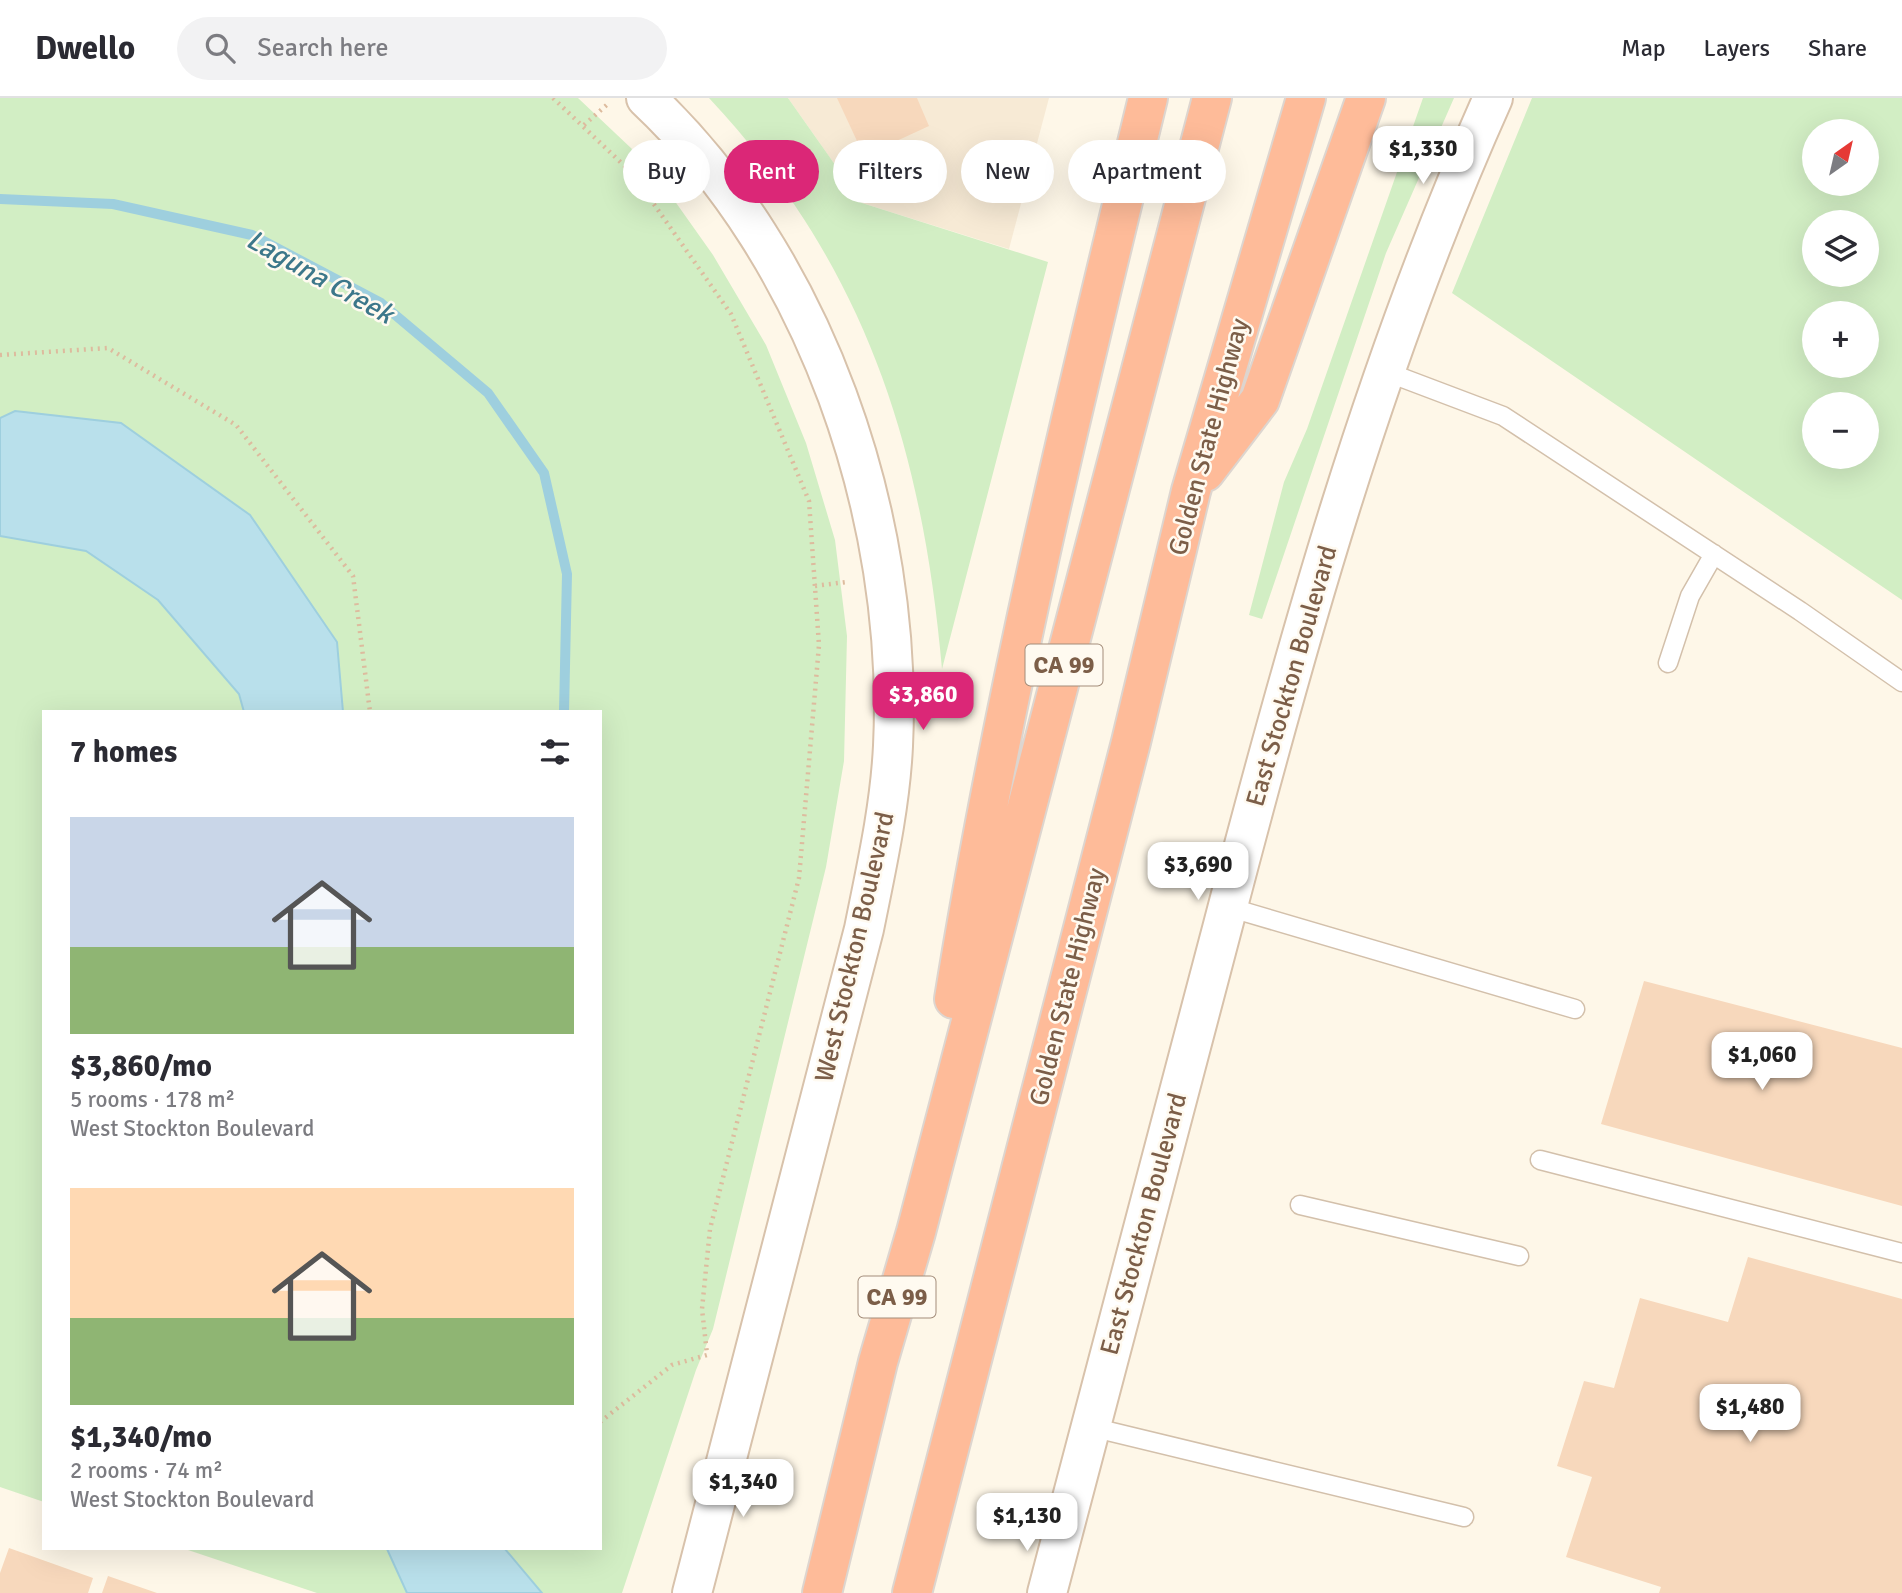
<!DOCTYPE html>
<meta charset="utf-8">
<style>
:root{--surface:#fff;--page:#f2f2f3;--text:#2b2b33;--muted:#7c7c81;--line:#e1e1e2;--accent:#db2777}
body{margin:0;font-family:Signika,sans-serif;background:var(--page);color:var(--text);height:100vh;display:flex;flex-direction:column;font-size:26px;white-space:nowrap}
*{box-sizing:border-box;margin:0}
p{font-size:23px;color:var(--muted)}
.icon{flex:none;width:38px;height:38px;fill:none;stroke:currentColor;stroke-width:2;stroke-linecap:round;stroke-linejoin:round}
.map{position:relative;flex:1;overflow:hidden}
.sheet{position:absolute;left:42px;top:612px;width:560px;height:840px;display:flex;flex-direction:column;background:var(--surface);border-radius:0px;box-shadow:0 7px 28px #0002}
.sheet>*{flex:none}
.hud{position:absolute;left:623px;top:42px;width:665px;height:63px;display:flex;gap:14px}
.needle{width:46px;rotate:34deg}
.fabs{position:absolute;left:1802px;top:21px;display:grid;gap:14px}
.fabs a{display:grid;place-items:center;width:77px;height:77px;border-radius:50%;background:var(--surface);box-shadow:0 7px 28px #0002;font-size:35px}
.price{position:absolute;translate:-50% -60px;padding:0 16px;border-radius:14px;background:#fff;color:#222;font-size:23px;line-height:46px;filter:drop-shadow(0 2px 4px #0008)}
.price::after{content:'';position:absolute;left:50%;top:42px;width:21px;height:16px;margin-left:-10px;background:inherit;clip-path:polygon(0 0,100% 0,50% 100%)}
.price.active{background:var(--accent);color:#fff}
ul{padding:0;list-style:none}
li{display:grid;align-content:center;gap:14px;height:371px;padding:0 28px}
li span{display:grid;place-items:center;height:217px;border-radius:0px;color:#555}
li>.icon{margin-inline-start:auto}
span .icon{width:126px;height:126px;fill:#fffc;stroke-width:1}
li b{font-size:30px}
h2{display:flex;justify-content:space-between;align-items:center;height:84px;padding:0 28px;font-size:30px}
.tag{padding:0 24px;border-radius:32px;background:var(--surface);box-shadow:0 7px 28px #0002;font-size:24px;line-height:63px}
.tag.active{background:var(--accent);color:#fff}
header{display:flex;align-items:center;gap:42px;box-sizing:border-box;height:98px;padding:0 35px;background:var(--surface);border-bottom:2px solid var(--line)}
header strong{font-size:33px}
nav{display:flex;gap:38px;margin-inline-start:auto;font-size:24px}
.search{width:490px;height:63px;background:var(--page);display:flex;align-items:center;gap:18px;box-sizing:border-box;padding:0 24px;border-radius:38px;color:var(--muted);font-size:26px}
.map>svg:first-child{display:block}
.residential{fill:#f7ead5}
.green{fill:#d2eec4;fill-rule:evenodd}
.water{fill:#b9e0eb;stroke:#9ecfde;stroke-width:2}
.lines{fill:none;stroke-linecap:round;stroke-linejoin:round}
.stream{stroke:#9ecfde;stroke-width:10}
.building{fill:#f7d8bc}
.lane-casing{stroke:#d3c0ab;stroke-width:21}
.secondary-casing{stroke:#d8c2ab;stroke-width:42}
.highway-casing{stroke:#ddd5cf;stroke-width:42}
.path{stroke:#ddbb9e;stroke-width:4.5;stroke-dasharray:2 5;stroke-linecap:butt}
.lane{stroke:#fff;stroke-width:18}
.secondary{stroke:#fff;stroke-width:38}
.highway{stroke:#febb99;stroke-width:38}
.labels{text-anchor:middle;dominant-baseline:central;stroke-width:5;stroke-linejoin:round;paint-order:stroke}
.shield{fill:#fffaf0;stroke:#a38d7a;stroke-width:2}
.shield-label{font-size:24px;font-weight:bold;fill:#7c5e48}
.street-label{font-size:26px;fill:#7c5e48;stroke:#fffaf0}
.water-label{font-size:28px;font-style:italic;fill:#3c778a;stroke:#fffaf0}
</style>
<header>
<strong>Dwello</strong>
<div class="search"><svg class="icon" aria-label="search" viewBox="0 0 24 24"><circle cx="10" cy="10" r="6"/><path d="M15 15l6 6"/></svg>Search here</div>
<nav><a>Map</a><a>Layers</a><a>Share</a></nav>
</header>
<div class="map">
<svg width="1902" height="1495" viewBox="0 0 1902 1495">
<rect width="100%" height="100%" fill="#fef7e8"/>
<path class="residential" d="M788,0H1049L1009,151L862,105Z"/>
<path class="green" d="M0,0H578L650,68L713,157L766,247L806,345L835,442L847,538L844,663L826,769L713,1231L696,1272L622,1495H542L505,1451H600V614H343L337,544L15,313L0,320Z
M709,0H788L862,105L1048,164L942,571C922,347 865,167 709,0Z
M1423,0H1454L1386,155L1262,521L1249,517L1284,384L1307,331Z
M1532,0H1902V502L1452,195ZM1815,33H1867V86H1815ZM1815,124H1867V177H1815ZM1867,215V268H1815V215ZM1815,306H1867V359H1815Z
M0,438L86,452L158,502L239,596L244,614H44V1404L0,1389Z
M185,1451H387L407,1495H317Z"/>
<path class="water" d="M15,313L121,325L250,417L337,544L343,614H244L239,596L158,502L86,453L0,438V320Z
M387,1451H505L542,1495H407Z"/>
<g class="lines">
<path class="stream" d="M0,101L113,106L252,137L381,205L488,295L544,375L567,476L564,614"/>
</g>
<path class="building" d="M837,0H917L929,28L864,58Z
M1644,883L1902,950V1108L1601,1026Z
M1748,1159L1902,1201V1495H1659L1661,1489L1566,1459L1592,1379L1557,1368L1584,1283L1614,1290L1640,1200L1728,1224Z
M9,1450L93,1480L88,1495H0V1475Z
M108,1478L157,1495H102Z"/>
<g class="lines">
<defs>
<path id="lane" d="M1384,273L1503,318L1800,513L1902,584
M1668,565L1690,498L1714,456
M1228,809L1575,911
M1540,1062L1902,1155
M1300,1107L1519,1158
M1091,1329L1464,1419"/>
<path id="secondary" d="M646,0C816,160 904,418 893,648C890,710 876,771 864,831L692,1495
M1047,1495C1106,1273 1164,1050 1223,827C1296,547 1374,265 1493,0"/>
<path id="highway" d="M1205,374L1260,302L1366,0
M954,901C1003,597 1075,299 1148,0
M822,1495L878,1264L916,1134L1212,0
M912,1495L1131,644L1191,393L1306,0"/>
</defs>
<use href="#lane" class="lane-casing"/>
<use href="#secondary" class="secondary-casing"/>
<use href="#highway" class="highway-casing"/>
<path class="path" d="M553,0L632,75L731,216L809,403L819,547L799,780L710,1131L702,1211L707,1256
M584,27L610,4
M0,257L108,250L236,327L353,478L370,614
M815,488L846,484
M600,1324L672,1267L707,1257"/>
<use href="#lane" class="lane"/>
<use href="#secondary" class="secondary"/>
<use href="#highway" class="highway"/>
</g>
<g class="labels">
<g class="shield">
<rect x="1025.5" y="546.5" width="77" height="41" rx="5"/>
<rect x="858.5" y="1178.5" width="77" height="41" rx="5"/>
</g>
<g class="shield-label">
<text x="1064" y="567">CA 99</text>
<text x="897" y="1199">CA 99</text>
</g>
<g class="street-label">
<text transform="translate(1209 339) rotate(-75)">Golden State Highway</text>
<text transform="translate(1292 578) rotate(-74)">East Stockton Boulevard</text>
<text transform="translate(855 849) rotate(-77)">West Stockton Boulevard</text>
<text transform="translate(1068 889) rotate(-76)">Golden State Highway</text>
<text transform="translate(1144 1126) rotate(-75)">East Stockton Boulevard</text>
</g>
<g class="water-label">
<text transform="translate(320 179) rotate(29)">Laguna Creek</text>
</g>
</g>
</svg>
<div class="fabs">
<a><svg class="needle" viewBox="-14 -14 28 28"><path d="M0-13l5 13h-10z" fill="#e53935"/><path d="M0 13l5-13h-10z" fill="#7c7c81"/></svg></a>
<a><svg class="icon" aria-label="layers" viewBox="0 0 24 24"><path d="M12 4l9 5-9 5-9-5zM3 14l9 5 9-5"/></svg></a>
<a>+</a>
<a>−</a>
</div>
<b class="price" style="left:1423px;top:88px">$1,330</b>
<b class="price active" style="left:923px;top:634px">$3,860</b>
<b class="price" style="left:1198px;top:804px">$3,690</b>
<b class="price" style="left:1762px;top:994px">$1,060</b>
<b class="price" style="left:1750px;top:1346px">$1,480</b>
<b class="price" style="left:743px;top:1421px">$1,340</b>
<b class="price" style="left:1027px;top:1455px">$1,130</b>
<div class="hud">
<a class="tag">Buy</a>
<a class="tag active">Rent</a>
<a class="tag">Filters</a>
<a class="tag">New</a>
<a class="tag">Apartment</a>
</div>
<section class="sheet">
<h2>7 homes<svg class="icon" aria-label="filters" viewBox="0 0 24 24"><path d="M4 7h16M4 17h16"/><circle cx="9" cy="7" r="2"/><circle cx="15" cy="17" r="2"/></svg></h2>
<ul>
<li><span style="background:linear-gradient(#c9d6e8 60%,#8fb573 0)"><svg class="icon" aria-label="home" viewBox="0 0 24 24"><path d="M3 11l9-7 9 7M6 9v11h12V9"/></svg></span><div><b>$3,860/mo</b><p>5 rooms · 178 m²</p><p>West Stockton Boulevard</p></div></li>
<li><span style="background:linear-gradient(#ffd9b3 60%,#8fb573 0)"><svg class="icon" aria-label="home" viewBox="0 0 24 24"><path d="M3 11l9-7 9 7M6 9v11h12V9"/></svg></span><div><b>$1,340/mo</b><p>2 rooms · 74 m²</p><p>West Stockton Boulevard</p></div></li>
</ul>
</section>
</div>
